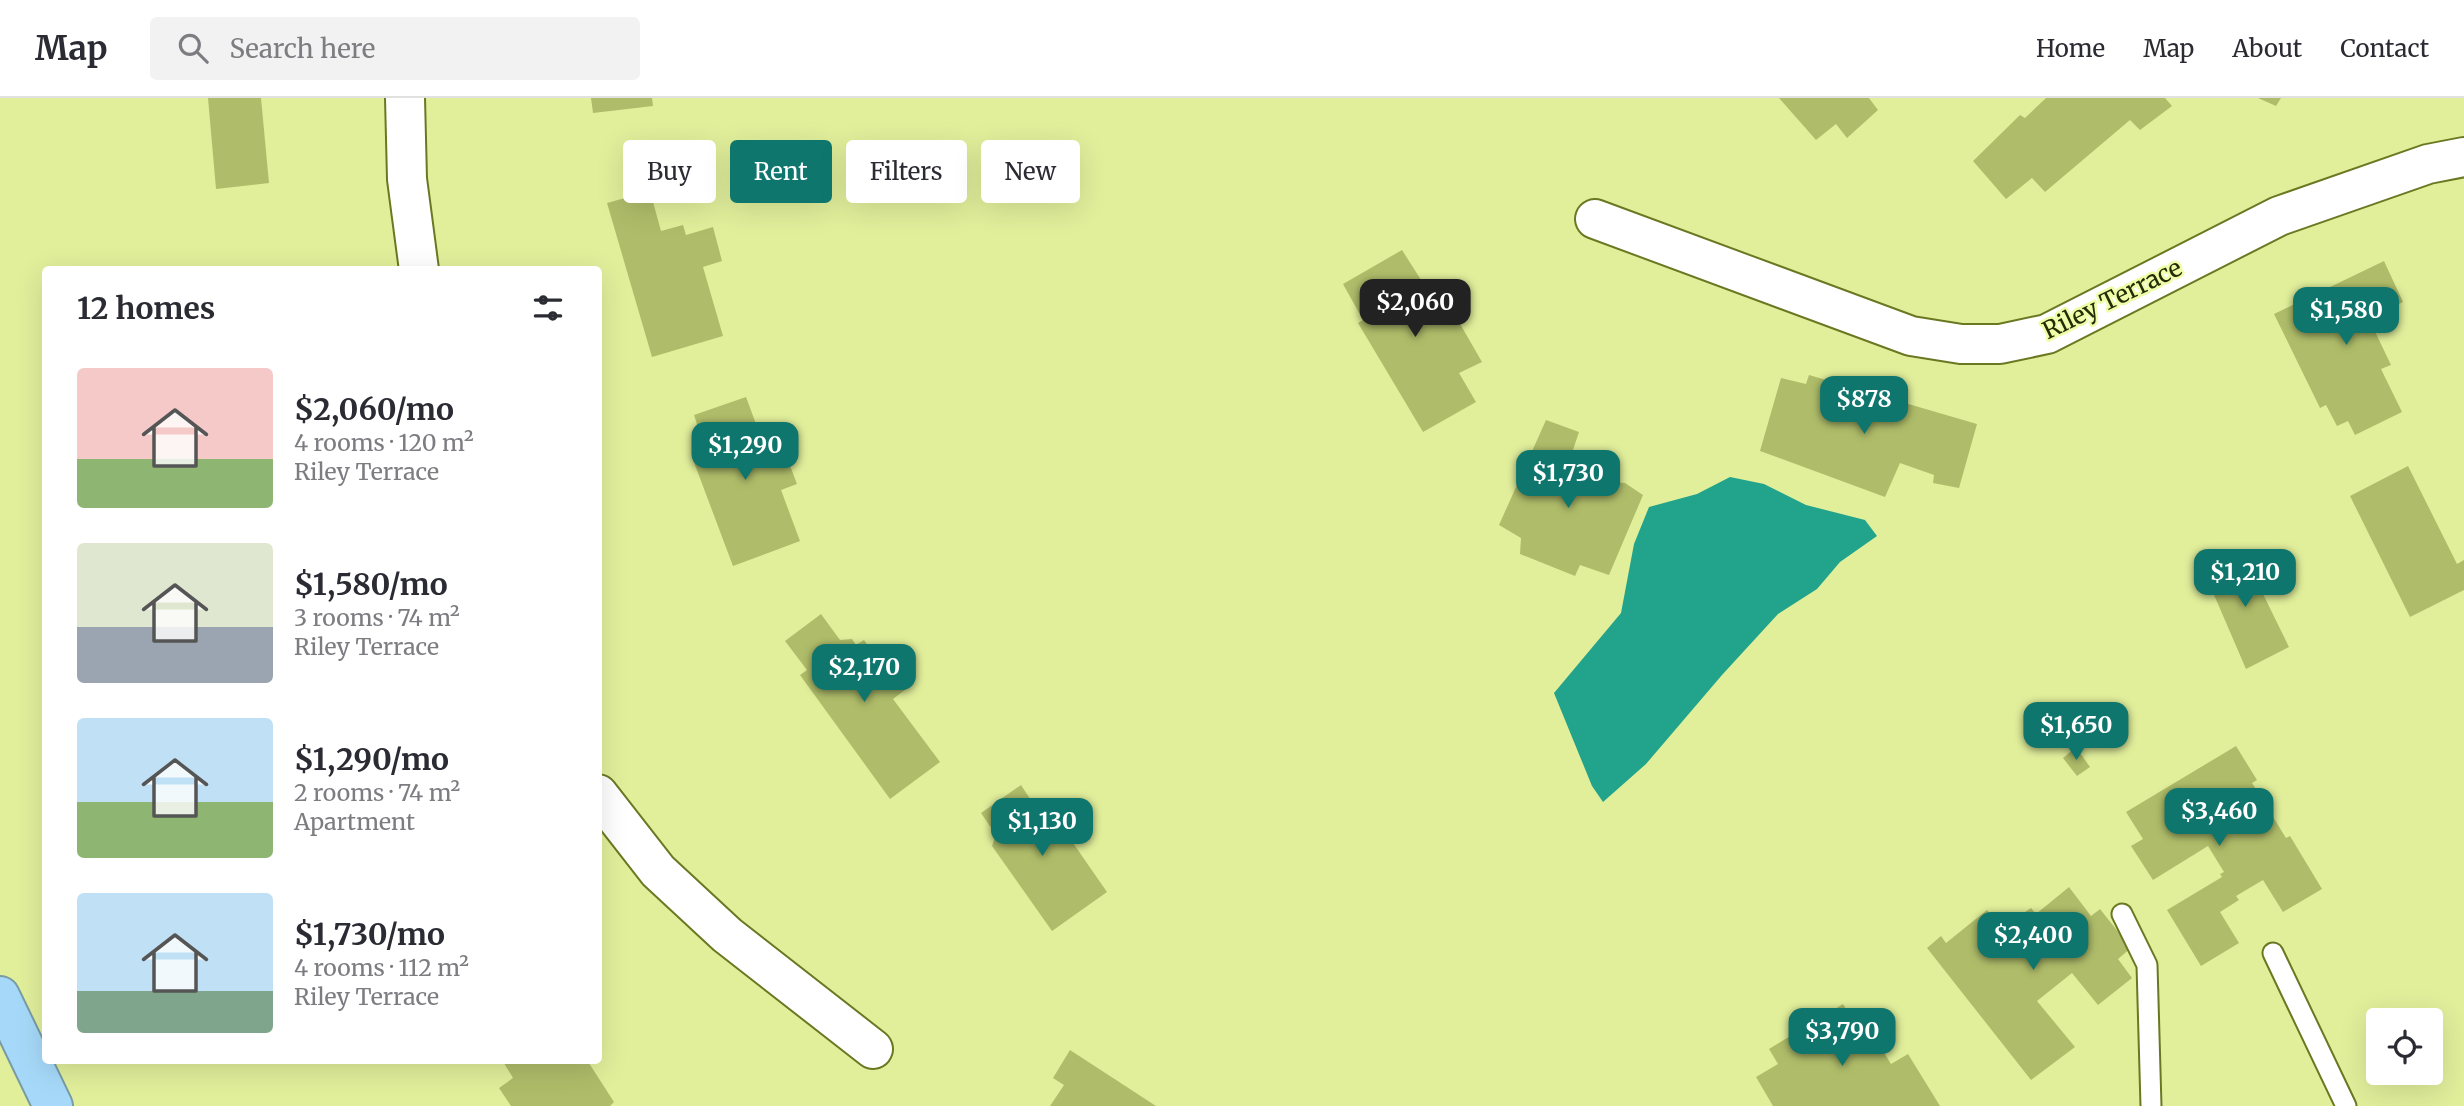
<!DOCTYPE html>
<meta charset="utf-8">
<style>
:root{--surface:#fff;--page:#f2f2f3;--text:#2b2b33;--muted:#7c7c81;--line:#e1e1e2;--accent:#0f766e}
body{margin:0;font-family:Merriweather,serif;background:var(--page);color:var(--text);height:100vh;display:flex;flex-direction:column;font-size:26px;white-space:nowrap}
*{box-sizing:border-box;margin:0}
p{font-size:23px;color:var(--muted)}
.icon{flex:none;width:38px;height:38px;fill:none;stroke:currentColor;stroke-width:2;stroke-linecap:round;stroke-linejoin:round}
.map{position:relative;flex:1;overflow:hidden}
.sheet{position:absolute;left:42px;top:168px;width:560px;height:798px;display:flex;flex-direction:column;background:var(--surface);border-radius:7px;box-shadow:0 7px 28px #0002}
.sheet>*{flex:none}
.top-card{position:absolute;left:623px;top:42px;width:665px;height:63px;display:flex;gap:14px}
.tools{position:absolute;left:2366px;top:910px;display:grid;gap:14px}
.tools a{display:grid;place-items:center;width:77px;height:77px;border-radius:7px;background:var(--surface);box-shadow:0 7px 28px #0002;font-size:35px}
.price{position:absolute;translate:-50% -60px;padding:0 16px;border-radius:14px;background:var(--accent);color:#fff;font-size:23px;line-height:46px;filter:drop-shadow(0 2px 4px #0008)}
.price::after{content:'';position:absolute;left:50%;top:42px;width:21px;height:16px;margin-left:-10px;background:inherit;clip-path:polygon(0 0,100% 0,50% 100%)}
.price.current{background:#222;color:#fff}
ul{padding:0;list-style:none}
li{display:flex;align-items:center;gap:21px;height:175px;padding:0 35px}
li span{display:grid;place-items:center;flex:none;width:196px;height:140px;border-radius:7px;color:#555}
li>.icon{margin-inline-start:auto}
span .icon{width:84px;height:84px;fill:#fffc;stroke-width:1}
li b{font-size:30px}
h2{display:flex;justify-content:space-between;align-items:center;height:84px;padding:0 35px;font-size:30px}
.chip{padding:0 24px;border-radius:7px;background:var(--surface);box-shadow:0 7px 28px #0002;font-size:24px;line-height:63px}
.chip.current{background:var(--accent);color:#fff}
header{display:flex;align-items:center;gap:42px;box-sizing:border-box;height:98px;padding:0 35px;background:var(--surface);border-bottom:2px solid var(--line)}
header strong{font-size:33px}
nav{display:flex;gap:38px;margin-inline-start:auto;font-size:24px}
.search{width:490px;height:63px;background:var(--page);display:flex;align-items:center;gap:18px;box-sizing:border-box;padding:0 24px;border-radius:7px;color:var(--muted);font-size:26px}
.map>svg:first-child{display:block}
.water{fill:#22a38b}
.building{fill:#afbd6a}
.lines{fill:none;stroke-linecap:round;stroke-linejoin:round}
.lane-casing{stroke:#6c7722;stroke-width:23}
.street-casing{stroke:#6c7722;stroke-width:42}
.highway-casing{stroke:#799ca4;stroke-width:42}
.lane{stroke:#fff;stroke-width:19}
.street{stroke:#fff;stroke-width:38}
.highway{stroke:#a6d9f9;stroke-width:38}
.labels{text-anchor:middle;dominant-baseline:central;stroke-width:5;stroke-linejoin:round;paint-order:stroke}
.street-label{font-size:24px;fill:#262b07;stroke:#eefda8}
</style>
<header>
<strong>Map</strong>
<div class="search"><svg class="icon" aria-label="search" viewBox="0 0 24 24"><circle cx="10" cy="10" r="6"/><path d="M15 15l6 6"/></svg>Search here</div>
<nav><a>Home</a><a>Map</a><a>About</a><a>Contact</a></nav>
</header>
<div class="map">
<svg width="2464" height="1008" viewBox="0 0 2464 1008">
<rect width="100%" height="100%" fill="#e1ef9b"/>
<path class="water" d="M1730,379L1764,386L1806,407L1865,422L1877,438L1840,464L1817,491L1778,516L1722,577L1646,666L1603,704L1592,688L1554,595L1621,515L1634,446L1649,409L1697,396Z"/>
<path class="building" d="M208,0H261L269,85L216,91Z
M591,0H652L653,8L593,15Z
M1779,0H1869L1878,12L1847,40L1836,26L1816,42Z
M2046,0H2165L2172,8L2140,32L2130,22L2045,94L2032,80L2006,101L1973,63L2020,17L2025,20Z
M2258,0H2281L2276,8Z
M650,93L661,133L683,127L686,137L713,129L722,163L703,169L723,238L652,259L607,105Z
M1402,152L1430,196L1440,191L1482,264L1459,275L1476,304L1423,334L1358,225L1363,222L1343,186Z
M2384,163L2403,204L2369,221L2391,267L2381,271L2402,314L2355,337L2348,323L2337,328L2326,307L2320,310L2274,216Z
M1809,277L1977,326L1959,390L1933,385L1934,377L1900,365L1885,399L1760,353L1781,280L1806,286Z
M746,299L762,342L778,336L797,386L781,392L800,443L733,468L692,359L706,353L694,317Z
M1546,322L1579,334L1564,379L1592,390L1598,383L1625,385L1643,397L1609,477L1580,467L1575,478L1520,456L1521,440L1499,427Z
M2408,368L2457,466L2464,462V492L2410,519L2350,398Z
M2241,451L2289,549L2246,571L2202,469Z
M821,516L840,542L852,541L856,547L864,542L878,562L887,556L910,588L893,601L940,664L890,701L800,577L807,572L785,543Z
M2236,648L2257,682L2252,685L2286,740L2290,738L2322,791L2283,814L2263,782L2236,798L2239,802L2220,814L2239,845L2201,868L2167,812L2222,779L2220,776L2224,774L2208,748L2153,782L2131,748L2143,741L2126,714Z
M2076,649L2090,669L2077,678L2063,660Z
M1021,687L1038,713L1046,706L1107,794L1052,833L992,748L996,737L981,715Z
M2069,789L2091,818L2100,811L2131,850L2118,861L2132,880L2098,907L2072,875L2037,903L2075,949L2031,982L1927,850L1941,838L1946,845L1987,812L2000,827L2013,816L2016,820L2031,810L2036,816Z
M1843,906L1854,924L1871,913L1889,943L1880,948L1891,966L1908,956L1940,1008H1773L1756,979L1778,966L1769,951Z
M1070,952L1156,1008H1050L1064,987L1053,980Z
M502,962H587L614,1004L610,1008H511L499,990L513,980Z"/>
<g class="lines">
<defs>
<path id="lane" d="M2122,816L2147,867L2151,1008
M2273,855L2346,1008"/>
<path id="street" d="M405,0L407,81L419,172
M1595,121L1911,238L1961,246H2000L2047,236L2279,118L2428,66L2464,59
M598,696L658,773L727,837L873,951"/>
<path id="highway" d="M0,898L53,1008"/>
</defs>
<use href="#lane" class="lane-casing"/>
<use href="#street" class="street-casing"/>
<use href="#highway" class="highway-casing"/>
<use href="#lane" class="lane"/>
<use href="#street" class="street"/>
<use href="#highway" class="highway"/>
</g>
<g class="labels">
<g class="street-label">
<text transform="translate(2112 201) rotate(-26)">Riley Terrace</text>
</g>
</g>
</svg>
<div class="tools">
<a><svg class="icon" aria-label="locate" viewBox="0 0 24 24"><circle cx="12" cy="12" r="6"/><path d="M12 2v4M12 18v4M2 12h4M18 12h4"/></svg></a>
</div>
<b class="price current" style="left:1415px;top:241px">$2,060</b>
<b class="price" style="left:2346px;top:249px">$1,580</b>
<b class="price" style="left:1864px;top:338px">$878</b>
<b class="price" style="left:745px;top:384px">$1,290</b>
<b class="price" style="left:1568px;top:412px">$1,730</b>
<b class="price" style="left:2245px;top:511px">$1,210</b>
<b class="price" style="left:864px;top:606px">$2,170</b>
<b class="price" style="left:2076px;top:664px">$1,650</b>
<b class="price" style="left:2219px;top:750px">$3,460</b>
<b class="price" style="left:1042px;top:760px">$1,130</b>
<b class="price" style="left:2033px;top:874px">$2,400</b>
<b class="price" style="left:1842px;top:970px">$3,790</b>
<div class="top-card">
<a class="chip">Buy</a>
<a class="chip current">Rent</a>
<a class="chip">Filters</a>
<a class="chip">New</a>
</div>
<section class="sheet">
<h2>12 homes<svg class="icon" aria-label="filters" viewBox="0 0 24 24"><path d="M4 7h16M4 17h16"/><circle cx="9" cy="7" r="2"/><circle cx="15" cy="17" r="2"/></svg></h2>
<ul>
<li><span style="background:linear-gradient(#f6c9c9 65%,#8fb573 0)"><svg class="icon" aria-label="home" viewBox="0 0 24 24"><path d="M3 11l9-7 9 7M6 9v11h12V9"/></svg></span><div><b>$2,060/mo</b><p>4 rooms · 120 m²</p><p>Riley Terrace</p></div></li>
<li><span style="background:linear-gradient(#dfe7d0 60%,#9aa5b1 0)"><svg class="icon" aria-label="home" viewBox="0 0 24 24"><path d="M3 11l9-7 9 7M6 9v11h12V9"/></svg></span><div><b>$1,580/mo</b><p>3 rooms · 74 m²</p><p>Riley Terrace</p></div></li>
<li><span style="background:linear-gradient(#bfe0f5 60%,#8fb573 0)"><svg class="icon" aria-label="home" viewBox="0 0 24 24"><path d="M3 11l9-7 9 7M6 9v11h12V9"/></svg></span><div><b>$1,290/mo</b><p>2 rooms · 74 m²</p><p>Apartment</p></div></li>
<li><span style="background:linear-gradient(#bfe0f5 70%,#7fa58c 0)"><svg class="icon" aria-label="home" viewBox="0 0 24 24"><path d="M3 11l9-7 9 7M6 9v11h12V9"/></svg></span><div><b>$1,730/mo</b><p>4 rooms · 112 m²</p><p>Riley Terrace</p></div></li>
</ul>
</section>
</div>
